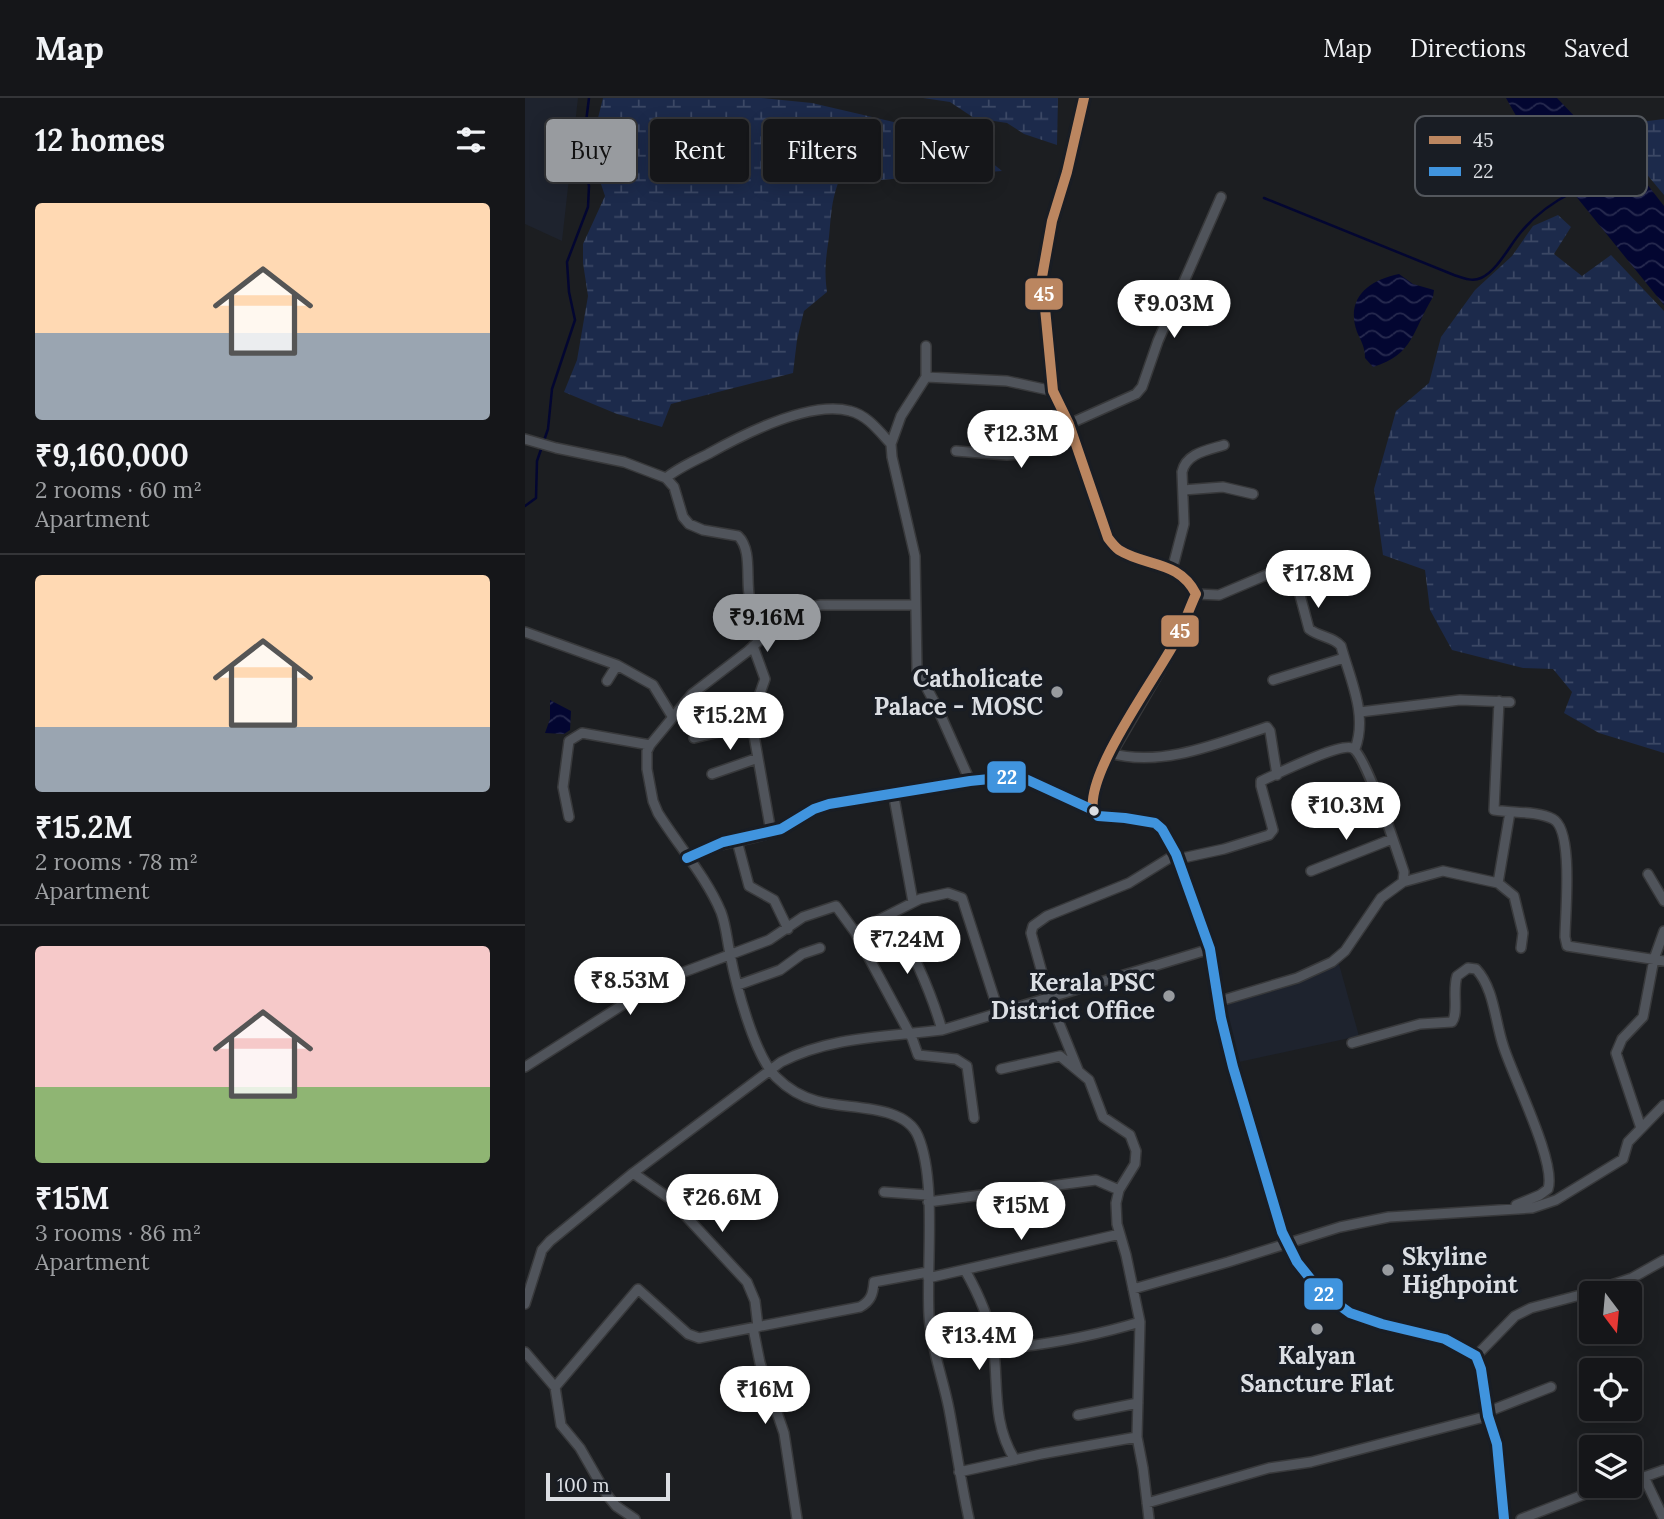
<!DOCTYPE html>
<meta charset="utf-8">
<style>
:root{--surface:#151619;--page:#1e1f22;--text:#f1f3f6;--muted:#9d9fa2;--line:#343538;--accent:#989b9f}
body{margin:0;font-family:Lora,serif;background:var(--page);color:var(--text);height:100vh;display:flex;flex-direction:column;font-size:26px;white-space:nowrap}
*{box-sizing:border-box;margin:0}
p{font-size:23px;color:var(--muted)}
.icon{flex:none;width:38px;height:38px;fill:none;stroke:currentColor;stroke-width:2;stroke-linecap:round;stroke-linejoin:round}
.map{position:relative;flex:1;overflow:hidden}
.details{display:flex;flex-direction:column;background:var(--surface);width:525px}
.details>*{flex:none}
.hud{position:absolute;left:21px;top:21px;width:665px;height:63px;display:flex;gap:14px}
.needle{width:46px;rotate:164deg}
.buttons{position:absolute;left:1054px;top:1183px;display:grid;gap:14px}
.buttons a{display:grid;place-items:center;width:63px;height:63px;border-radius:7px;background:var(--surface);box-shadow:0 4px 18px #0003,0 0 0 2px var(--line);font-size:35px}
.scale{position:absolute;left:21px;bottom:18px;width:124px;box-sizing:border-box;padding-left:7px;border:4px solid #dbdee3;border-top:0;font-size:19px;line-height:24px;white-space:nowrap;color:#dbdee3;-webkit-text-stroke:5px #191d24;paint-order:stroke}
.price{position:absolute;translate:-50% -60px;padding:0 16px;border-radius:24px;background:#fff;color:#222;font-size:23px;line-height:46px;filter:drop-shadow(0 2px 4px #0008)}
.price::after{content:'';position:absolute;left:50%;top:42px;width:21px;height:16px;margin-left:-10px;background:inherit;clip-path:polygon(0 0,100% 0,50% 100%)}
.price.on{background:var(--accent);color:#111}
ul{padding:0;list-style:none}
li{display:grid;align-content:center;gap:14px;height:371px;padding:0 35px}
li+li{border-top:2px solid var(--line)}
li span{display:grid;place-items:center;height:217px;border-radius:7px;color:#555}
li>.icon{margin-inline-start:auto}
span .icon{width:126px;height:126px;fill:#fffc;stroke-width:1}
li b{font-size:30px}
h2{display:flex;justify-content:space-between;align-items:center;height:84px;padding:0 35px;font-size:30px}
.tag{padding:0 24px;border-radius:7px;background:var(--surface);box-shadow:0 4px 18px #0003,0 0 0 2px var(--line);font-size:24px;line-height:63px}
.tag.on{background:var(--accent);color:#111}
header{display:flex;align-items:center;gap:42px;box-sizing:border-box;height:98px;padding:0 35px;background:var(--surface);border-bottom:2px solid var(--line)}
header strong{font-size:33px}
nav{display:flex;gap:38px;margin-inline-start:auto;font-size:24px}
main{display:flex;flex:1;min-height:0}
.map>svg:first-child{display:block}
.built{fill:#1e232e}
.wetland{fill:url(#wetland-marsh)}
.water{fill:url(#water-waves)}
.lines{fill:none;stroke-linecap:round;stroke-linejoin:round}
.stream{stroke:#030631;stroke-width:2.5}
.minor-casing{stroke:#38393b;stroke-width:12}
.major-casing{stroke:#38393b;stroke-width:14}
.minor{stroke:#50545b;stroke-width:9}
.major{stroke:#52555e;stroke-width:10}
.bus-1-casing{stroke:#191d24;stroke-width:16}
.bus-2-casing{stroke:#191d24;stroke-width:16}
.bus-1{stroke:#bb8660;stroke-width:10}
.bus-2{stroke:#4094de;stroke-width:10}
.poi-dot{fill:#989b9f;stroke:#191d24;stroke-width:2.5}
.bus-dot{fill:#dbdee3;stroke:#191d24;stroke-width:2.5}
.labels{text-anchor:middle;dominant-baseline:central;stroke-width:7;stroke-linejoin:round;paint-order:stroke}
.poi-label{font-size:24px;font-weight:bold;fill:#dbdee3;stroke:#191d24;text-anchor:end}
.key{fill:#191d24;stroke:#53575d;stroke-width:2}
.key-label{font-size:19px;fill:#dbdee3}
.line-badge{stroke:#191d24;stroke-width:2.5}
.badge-label{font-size:19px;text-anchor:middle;font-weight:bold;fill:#fff}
</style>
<header>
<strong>Map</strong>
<nav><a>Map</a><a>Directions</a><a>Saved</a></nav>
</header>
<main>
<section class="details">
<h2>12 homes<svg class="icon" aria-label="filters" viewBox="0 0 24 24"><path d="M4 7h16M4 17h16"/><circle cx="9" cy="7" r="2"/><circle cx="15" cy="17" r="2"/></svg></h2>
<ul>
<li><span style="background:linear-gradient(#ffd9b3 60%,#9aa5b1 0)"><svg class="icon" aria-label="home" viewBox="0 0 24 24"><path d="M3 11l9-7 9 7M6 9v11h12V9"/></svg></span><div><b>₹9,160,000</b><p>2 rooms · 60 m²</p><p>Apartment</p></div></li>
<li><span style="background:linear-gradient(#ffd9b3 70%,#9aa5b1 0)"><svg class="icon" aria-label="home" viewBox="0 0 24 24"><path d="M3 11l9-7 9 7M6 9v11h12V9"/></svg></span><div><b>₹15.2M</b><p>2 rooms · 78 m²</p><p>Apartment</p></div></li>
<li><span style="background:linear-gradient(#f6c9c9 65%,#8fb573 0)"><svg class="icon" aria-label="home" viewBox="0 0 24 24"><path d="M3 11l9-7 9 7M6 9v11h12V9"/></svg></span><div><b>₹15M</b><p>3 rooms · 86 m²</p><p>Apartment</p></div></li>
</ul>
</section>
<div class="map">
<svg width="1139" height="1421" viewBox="0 0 1139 1421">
<defs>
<pattern id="wetland-marsh" width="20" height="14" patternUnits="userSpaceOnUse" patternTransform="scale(1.75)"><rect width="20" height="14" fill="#1c2a4b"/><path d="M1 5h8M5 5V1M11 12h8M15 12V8" fill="none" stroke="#3c4865"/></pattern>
<pattern id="water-waves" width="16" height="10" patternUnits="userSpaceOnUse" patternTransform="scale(1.75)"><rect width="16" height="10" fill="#030631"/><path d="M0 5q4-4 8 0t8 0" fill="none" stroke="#272a4f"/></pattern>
</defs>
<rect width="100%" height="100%" fill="#1c1e21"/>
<path class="built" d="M0,0H53L37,143L0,126Z
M814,866L834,938L714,964L697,909Z"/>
<path class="wetland" d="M78,0H236L287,5L373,25L418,38L455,55L477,73L313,85C306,105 306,119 304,139C301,160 299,172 302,194L279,213L272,242L268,275L146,306L137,329L92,316L39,294L52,262L63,198L58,165V146L80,98L70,68L66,48Z
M398,0H533L532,47L499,36L482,25L449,20L425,4Z
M1139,21V97L1099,49V26Z
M1033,117L1046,129L1029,156L1057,178L1086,157L1139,213V655L1074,635L1039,615L1047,594L1028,571L998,570L927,552L905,512L900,472L858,457L849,391L871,313L904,285L916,239L950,192L987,158L1008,128Z"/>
<path class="water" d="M981,0H1032L1082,52L1118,81L1139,108V207L1003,39Z
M874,176L888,186L909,192L908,199C888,231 889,257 848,269L840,260C840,249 836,243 832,234C820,200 844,182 874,176Z
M25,602L46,613L45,632L39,636L20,635L25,621Z"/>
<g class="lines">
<path class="stream" d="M739,100L929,177C938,180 947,184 956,180C973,172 984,148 996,134C1010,117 1028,104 1048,94
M0,408L11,400L12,363L23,331L27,291L50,222L44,194L42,164L63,109L64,88L57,56L64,0"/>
<defs>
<path id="minor" d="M401,279V248
M0,341L31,350L99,364L141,380L149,389L158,419L164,426L178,432L213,438C228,452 220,483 225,502C229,515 236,525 238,539L223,553L167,596L125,647L122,653V671L128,703L133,715C153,747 182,780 196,814C201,827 202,842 205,856C211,887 229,957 251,979C262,990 277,999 292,1003C321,1012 379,1005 393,1038C412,1082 401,1168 404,1218C406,1250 418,1280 424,1311C431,1348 436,1385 444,1421
M431,353L482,357L499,356L544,326L611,296L617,289L633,243L696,99
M141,380C153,370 169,363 183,356C217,337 285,302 325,313C342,317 354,333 366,346
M658,392L698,389L728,396
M647,472L659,426L657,374C661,355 683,352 699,347
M671,496L694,497L760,469L768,471L784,531C794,539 809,539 816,548C825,581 843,617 830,651
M236,528L266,513L296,507H390
M0,534L92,567
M748,582L819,560
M82,583L92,567L128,587L147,618
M974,603L969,712C987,715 1012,713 1028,721C1049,732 1040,817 1040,839L1042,848L1139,863
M835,614L935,602L985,604
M227,626L233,620L234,598L240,581L228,548
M169,640L227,626L246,734
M585,655C636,670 694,645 742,629L745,633L752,677
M187,676L233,660
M445,683L412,609L392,572L390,458L367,359L366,346L376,318L401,279L482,283L528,293
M368,694L388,804
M44,719L38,689L44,643L57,635L125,647
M212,743L224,788L249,802L263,831
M162,760C191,743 225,744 256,731C273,724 286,712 304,706L372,694L494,678L568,712
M653,761L699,751L744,737L748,732L736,688V683C752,676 814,645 827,650C840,654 873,756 879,774L878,784L856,800L820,853L807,864L772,880L695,903
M786,773L867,741
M1123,776L1139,803
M878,784L918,773L973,785L985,714
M973,785L989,798L998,835L996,850
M366,816C388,854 405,890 417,932
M330,834L395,801L423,795L437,800L474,915
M213,887L255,872L277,856L295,850
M827,945L895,926L927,924C934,914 927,893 932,878L943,870L951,871C969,890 970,923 978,947C987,977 1032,1065 1023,1091L1015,1097L991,1107
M0,969L135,883L244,842L278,819L311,808L330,834L387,940L393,957L431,961L442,968L449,1020
M476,971L535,958L564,982L578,1019L605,1037L611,1053L610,1066L594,1092L591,1105L592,1126L601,1157L615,1224L612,1339L618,1370L624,1421
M553,972L524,900L506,835L508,828L522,818L604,785L651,756
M1116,1030L1091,955L1097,941L1118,919L1129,861L1139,833
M108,1075L144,1100L222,1184L230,1203L233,1229
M359,1094L403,1097
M403,1104L571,1082L594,1092
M440,1172C453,1195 464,1218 468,1244C474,1286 466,1323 490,1362
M403,1180L595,1136
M608,1191L703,1164L815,1129L864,1119L1007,1110L1031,1102L1098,1061L1103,1044L1139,1007
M0,1206L17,1152L25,1143L108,1075L256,964C306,938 363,939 417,932L685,851
M228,1230L235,1265L259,1335L272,1421
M469,1252C519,1247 566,1239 615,1224
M0,1254L30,1289L36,1327L55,1350L82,1397L91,1408L110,1421
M951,1258L990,1218L1006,1210L1063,1195L1107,1180L1139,1162
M30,1289L113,1191L163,1236L174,1240L335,1209C346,1203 348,1196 349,1184L403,1174
M962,1314L1026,1289
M553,1317L613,1305
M434,1374L516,1356L612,1339
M1104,1379H1119L1139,1372
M1119,1379L1139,1421
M622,1405L744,1370L786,1364L963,1318
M996,1421L1081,1388"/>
<path id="major" d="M559,0L542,74L527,123L517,179L528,293L544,326L583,440C586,444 590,449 594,452C621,469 654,462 671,496L653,540L577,670L567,702L568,712L573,718L600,720L630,725L637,731L651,756L685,851L696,920L708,969L757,1134L772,1164L796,1194L825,1215L857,1226L920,1241L951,1258L956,1271L963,1318L972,1346L979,1421"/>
</defs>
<use href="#minor" class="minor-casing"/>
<use href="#major" class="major-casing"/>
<use href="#minor" class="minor"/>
<use href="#major" class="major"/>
<defs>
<path id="bus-1" d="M559,0L542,74L527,123L517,179L528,293L544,326L583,440C586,444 590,449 594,452C621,469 654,462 671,496C664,511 659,527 651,542C631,580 562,672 568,712"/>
<path id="bus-2" d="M162,760L198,744L256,731L289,711L304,706L445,683L494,678L568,712L573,718L600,720L630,725L637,731L651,756L685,851L696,920L708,969L757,1134L772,1164L796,1194L825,1215L857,1226L920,1241L951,1258L956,1271L963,1318L972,1346L979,1421"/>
</defs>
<use href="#bus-1" class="bus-1-casing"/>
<use href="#bus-2" class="bus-2-casing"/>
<use href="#bus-1" class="bus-1"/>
<use href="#bus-2" class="bus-2"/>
</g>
<g class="poi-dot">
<circle cx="532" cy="594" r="7"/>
<circle cx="644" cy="898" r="7"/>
<circle cx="863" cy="1172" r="7"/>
<circle cx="792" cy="1231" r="7"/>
</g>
<circle class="bus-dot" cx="569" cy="713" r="6"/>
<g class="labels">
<g class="poi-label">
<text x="518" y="580">Catholicate<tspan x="518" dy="28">Palace - MOSC</tspan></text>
<text x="630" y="884">Kerala PSC<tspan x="630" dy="28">District Office</tspan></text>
<text x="877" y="1158" text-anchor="start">Skyline<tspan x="877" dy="28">Highpoint</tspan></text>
<text x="792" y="1257" text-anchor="middle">Kalyan<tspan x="792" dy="28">Sancture Flat</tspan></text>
</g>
</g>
<rect x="890" y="18" width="232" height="80" rx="10" class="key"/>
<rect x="904" y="38" width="32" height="8" fill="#bb8660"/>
<rect x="904" y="69" width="32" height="9" fill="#4094de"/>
<g class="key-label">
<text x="948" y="49">45</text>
<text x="948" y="80">22</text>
</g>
<g class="line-badge">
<rect x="499" y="179" width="40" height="34" rx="7" fill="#bb8660"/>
<rect x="635" y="516" width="40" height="34" rx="7" fill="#bb8660"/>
<rect x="461" y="662" width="41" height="34" rx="7" fill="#4094de"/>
<rect x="778" y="1179" width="41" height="34" rx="7" fill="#4094de"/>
</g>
<g class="badge-label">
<text x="519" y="203">45</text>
<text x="655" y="540">45</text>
<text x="482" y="686">22</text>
<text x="799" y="1203">22</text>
</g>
</svg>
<div class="buttons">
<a><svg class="needle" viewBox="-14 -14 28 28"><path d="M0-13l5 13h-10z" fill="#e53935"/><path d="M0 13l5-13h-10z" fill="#9d9fa2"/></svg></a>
<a><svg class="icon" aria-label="locate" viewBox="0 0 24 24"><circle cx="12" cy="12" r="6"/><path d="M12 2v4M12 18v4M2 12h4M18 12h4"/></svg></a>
<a><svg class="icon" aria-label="layers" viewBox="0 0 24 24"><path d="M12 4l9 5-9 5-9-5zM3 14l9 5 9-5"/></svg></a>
</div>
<div class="scale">100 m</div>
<b class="price" style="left:649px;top:242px">₹9.03M</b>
<b class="price" style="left:496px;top:372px">₹12.3M</b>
<b class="price" style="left:793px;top:512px">₹17.8M</b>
<b class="price on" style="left:242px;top:556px">₹9.16M</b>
<b class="price" style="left:205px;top:654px">₹15.2M</b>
<b class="price" style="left:821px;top:744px">₹10.3M</b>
<b class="price" style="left:382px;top:878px">₹7.24M</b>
<b class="price" style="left:105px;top:919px">₹8.53M</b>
<b class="price" style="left:197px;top:1136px">₹26.6M</b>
<b class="price" style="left:496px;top:1144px">₹15M</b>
<b class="price" style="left:454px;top:1274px">₹13.4M</b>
<b class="price" style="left:240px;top:1328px">₹16M</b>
<div class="hud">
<a class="tag on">Buy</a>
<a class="tag">Rent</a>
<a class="tag">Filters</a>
<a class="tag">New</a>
</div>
</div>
</main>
